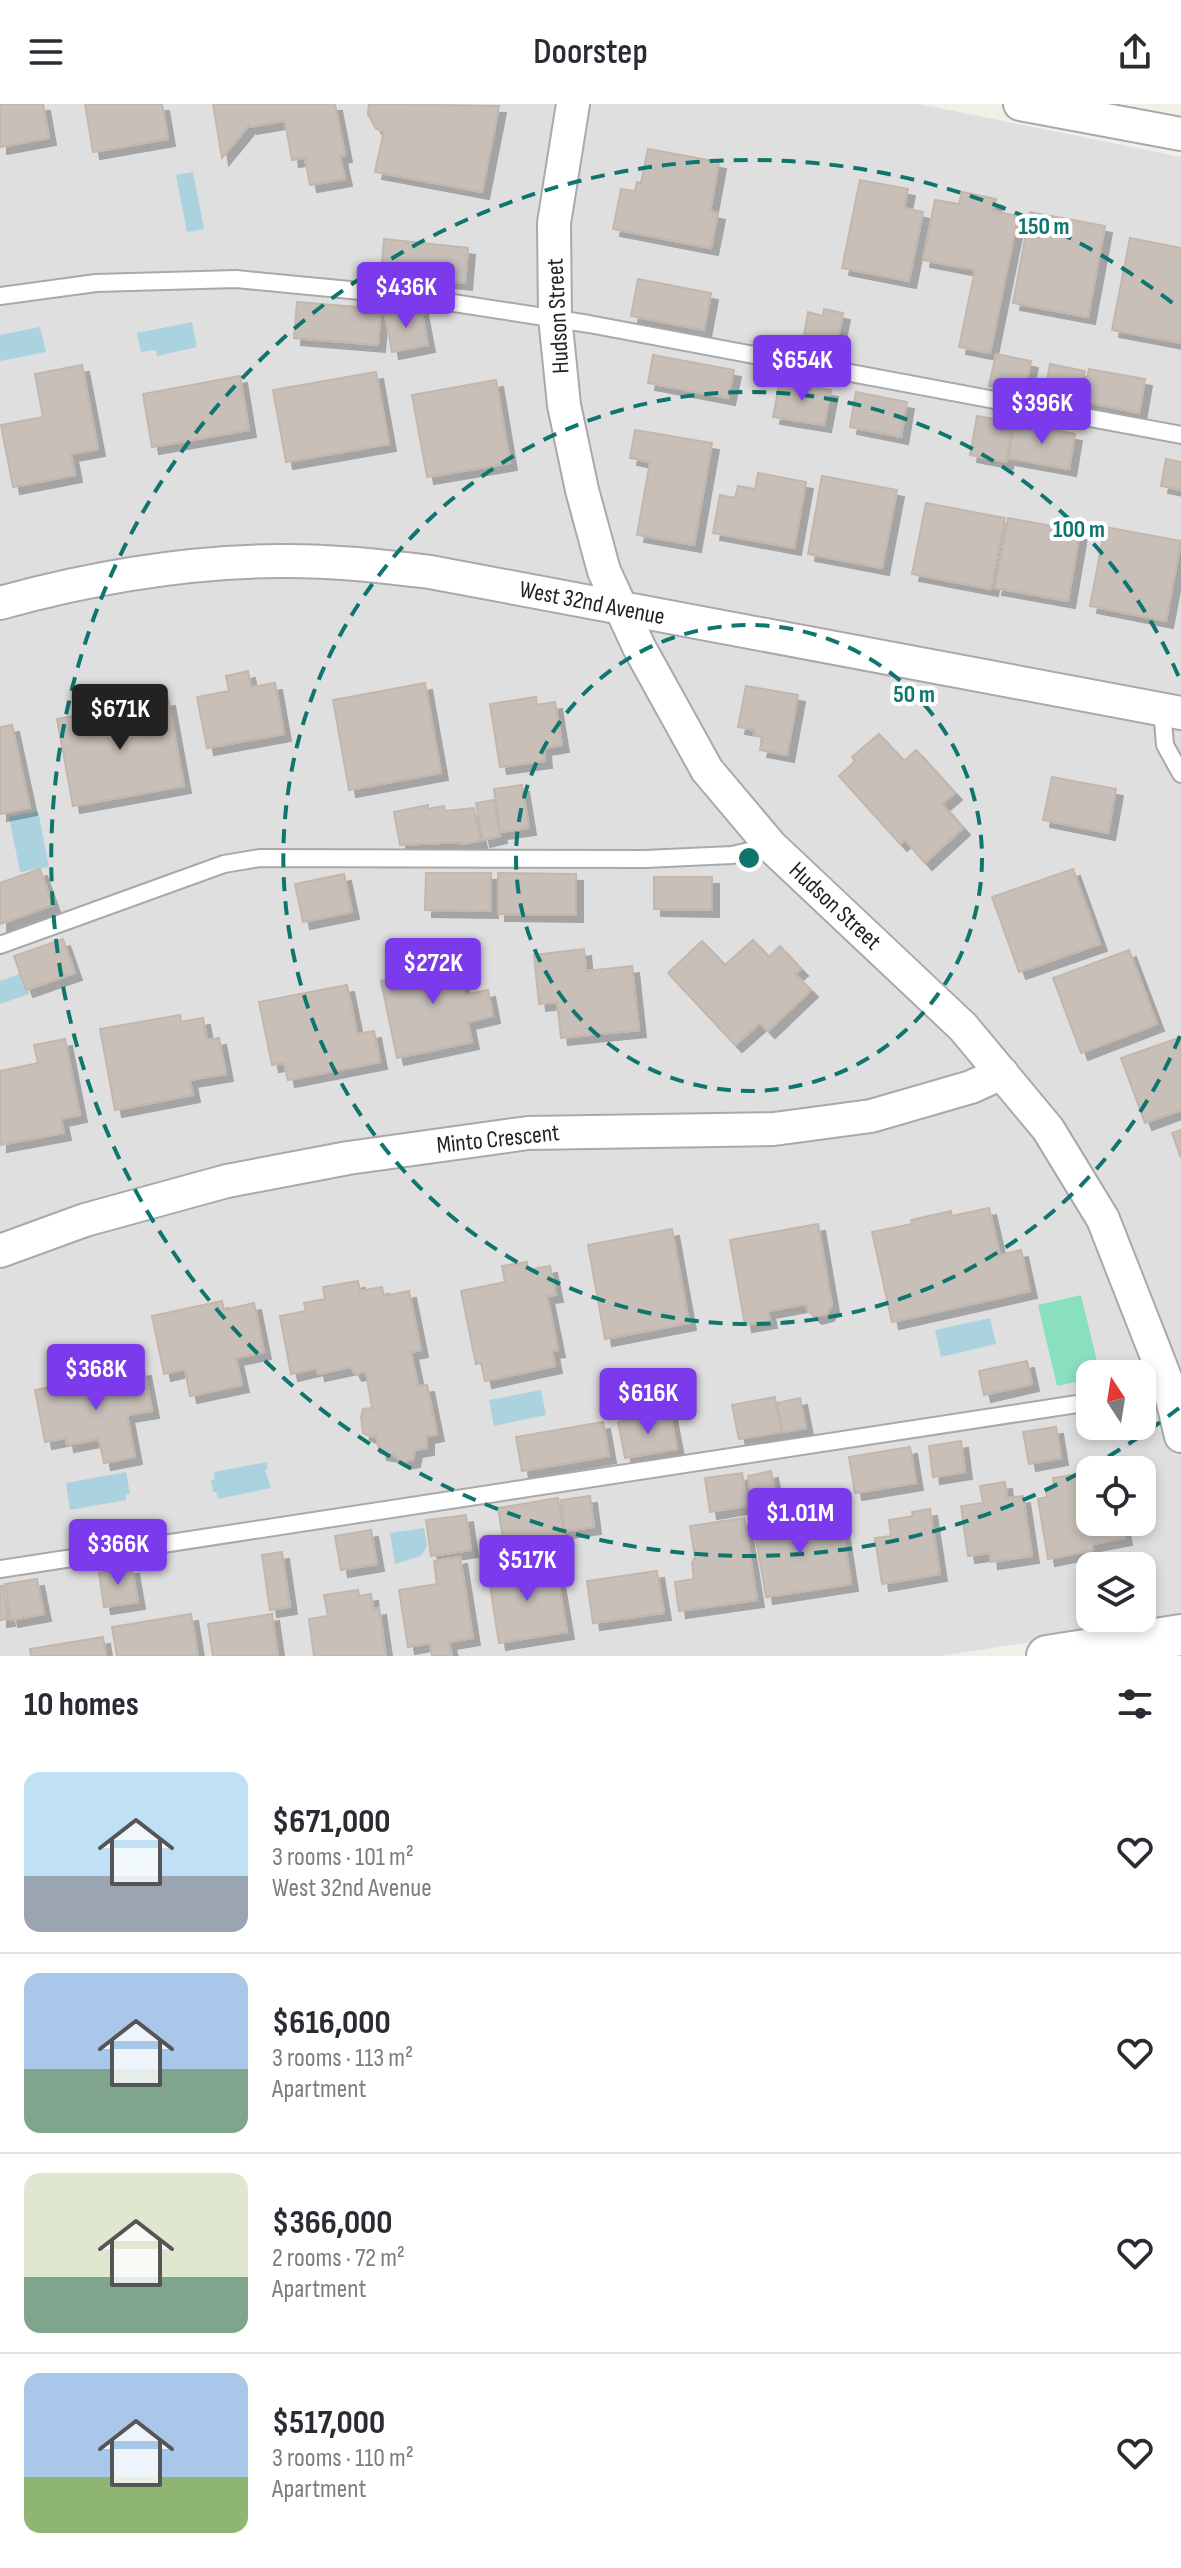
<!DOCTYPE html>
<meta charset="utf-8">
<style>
:root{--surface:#fff;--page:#f7f7f7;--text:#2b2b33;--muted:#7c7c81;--line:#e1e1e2;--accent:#7c3aed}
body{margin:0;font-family:"Sofia Sans Condensed",sans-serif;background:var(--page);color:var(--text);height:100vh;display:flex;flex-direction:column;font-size:30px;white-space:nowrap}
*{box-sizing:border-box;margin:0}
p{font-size:26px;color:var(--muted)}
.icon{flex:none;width:44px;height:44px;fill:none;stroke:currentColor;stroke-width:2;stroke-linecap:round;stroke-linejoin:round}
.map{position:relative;height:1552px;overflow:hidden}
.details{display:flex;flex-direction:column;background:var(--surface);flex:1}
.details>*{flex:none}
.needle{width:52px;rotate:348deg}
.buttons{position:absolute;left:1076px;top:1256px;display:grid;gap:16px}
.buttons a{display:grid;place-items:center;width:80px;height:80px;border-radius:16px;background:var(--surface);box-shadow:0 4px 12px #0003;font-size:40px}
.price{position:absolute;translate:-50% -68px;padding:0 18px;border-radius:8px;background:var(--accent);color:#fff;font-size:26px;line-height:52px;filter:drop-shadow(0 2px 4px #0008)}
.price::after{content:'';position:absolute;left:50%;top:48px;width:24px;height:18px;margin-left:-12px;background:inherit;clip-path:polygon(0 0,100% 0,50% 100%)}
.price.selected{background:#222;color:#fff}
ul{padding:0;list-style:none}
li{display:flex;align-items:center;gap:24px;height:200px;padding:0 24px}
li+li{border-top:2px solid var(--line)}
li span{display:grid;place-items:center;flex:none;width:224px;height:160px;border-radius:16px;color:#555}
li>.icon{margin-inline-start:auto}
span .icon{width:96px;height:96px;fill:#fffc;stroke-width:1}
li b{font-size:34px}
h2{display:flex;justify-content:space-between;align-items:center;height:96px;padding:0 24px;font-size:34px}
header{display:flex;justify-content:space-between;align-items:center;height:104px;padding:0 24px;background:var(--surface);font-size:36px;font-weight:600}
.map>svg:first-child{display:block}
.residential{fill:#e0dfdf;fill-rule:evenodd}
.pitch{fill:#88e0be}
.water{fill:#aad3df}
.building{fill:#c7bfb8;stroke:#c4b6ab;stroke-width:2;filter:url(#shadow)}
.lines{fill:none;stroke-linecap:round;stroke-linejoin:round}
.service-casing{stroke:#a9a9a9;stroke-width:20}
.minor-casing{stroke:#a9a9a9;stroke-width:36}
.tertiary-casing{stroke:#a9a9a9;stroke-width:44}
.service{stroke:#fff;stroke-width:16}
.minor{stroke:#fff;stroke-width:32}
.tertiary{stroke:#fff;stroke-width:40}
.ring{fill:none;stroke:#0f766e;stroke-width:4;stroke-dasharray:14 10}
.labels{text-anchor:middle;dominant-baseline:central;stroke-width:8;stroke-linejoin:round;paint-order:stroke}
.street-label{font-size:24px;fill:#222;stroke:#fff}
.centre{fill:#0f766e;stroke:#fff;stroke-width:4}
.ring-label{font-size:24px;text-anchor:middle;font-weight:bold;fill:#0f766e;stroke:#fff;stroke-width:8;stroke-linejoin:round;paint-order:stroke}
</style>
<header><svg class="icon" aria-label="menu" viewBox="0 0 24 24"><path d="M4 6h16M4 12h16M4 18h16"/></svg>Doorstep<svg class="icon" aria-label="share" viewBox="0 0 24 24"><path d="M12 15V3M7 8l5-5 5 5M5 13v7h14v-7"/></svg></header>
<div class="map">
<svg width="1181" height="1552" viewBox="0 0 1181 1552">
<defs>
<filter id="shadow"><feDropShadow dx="7" dy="7" stdDeviation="0" flood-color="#0004"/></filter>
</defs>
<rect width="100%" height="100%" fill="#f2efe9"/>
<path class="residential" d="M0,0H919L1181,53V1515L939,1552H0ZM1090,1270H1142V1322H1090ZM1090,1366H1142V1418H1090ZM1090,1462H1142V1514H1090Z"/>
<path class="pitch" d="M1081,1191L1100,1270H1090V1275L1057,1282L1038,1201Z"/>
<path class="water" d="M193,68L204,125L187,128L176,71Z
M192,218L197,243L157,252L156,246L141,248L137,229Z
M40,223L46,248L0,257V231Z
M38,707L49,763L20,768L9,713Z
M22,869L29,890L0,900V877Z
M990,1214L996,1240L941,1253L935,1226Z
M541,1286L546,1311L494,1322L489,1296Z
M267,1358L268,1365L265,1366L271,1384L218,1395L216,1388H213L211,1376L215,1375L214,1368Z
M126,1368L130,1390L126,1391V1396L70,1406L66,1379Z
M424,1424L427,1442L421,1452L395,1460L390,1429Z"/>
<path class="building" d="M0,0H43L49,34L0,43Z
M85,0H162L168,35L93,48Z
M213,0H335L345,51L340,52L345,75L310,81L305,54L292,56L285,17L250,23L249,21L222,54Z
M369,0L499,2L482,88L375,68L384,27L376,25L368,10Z
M648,45L719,58L710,107L718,109L711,144L613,125L621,85L635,87L637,78L641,79Z
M860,76L908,85L904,104L923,108L909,177L842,164Z
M962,88L996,95L993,107L1018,112L990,249L959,243L975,166L923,156L935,96L959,100Z
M1030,108L1105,122L1088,213L1013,199Z
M1130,134L1181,144V239L1112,226Z
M384,135L468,144L465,179L381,171Z
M638,175L711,189L704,226L631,212Z
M297,198L381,205L378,241L294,234Z
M421,204L428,241L392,248L385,211Z
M824,205L843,209L835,249L802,243L808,208L823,212Z
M996,250L1031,257L1024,290L989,282Z
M653,251L734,266L728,294L648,279Z
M1050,260L1085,267L1079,299L1044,292Z
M82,261L98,345L71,350L75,371L13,383L1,321L43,313L35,270Z
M1089,265L1145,275L1139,309L1082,297Z
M376,268L389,340L286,358L273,286Z
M240,272L249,326L152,343L143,290Z
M496,276L510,359L427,373L412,291Z
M780,277L831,286L824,321L773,313Z
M856,288L907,298L901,333L850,323Z
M977,312L1013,318L1006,358L970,351Z
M1015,318L1075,330L1069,365L1008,354Z
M635,326L712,339L694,441L637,431L650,358L630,354Z
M1166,355L1181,358V386L1161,382Z
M758,369L806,378L794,444L713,429L720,391L735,394L738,382L755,385Z
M822,372L897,386L882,464L808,450Z
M926,399L1005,414L991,485L912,470Z
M1008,414L1080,427L1068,497L995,484Z
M1105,423L1181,437L1166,517L1090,502Z
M248,567L251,583L275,579L284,630L207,644L197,593L229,587L226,572Z
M425,579L441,669L349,686L333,596Z
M746,582L798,591L787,651L760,646L763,633L754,631L755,626L738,623Z
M536,593L537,601L555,598L562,641L544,644L545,657L500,663L490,600Z
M168,595L184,682L73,702L57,615Z
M12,621L30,704L0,710V623Z
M879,630L904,657L916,646L955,689L942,700L963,724L925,759L905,736L900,740L839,672L855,657L852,653Z
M1052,673L1116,685L1108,729L1043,716Z
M522,681L529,724L500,728L494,685Z
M494,696L500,732L483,736L476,699Z
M428,701V705L444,702L445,707L474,704L480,737L461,740V738L400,741L394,708Z
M40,765L53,801L0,820V779Z
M1073,765L1100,840L1019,868L992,793Z
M426,769H491V807L425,806Z
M498,769L576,770V811L498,810Z
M344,770L352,808L303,818L295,780Z
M654,773H712V806L654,805Z
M63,835L75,869L26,886L14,852Z
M753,836L769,853L780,842L801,865L795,870L811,886L768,927L760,919L735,941L668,869L702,837L725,861Z
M455,845L464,891L488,886L493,912L468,918L472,938L397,954L381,877L420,869L416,853Z
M584,845L586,867L632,862L639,926L561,934L557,898L539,900L534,851Z
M1129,846L1157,920L1081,949L1053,874Z
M347,881L357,930L374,927L380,958L288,976L284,959L272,961L259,898Z
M180,911L181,918L203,914L207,936L219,934L226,970L190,976L193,991L115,1006L100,925Z
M1181,933V1006L1145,1019L1121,954Z
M65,935L80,1011L61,1015L64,1029L0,1041V967L38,959L34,941Z
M1181,1026V1054L1172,1029Z
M989,1104L1000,1151L1021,1146L1030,1187L892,1218L872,1128L912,1120L911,1116L951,1107L952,1112Z
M818,1120L832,1201L827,1210L815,1213L808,1207L806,1200L768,1207L770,1217L745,1221L730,1136Z
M672,1125L689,1219L605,1235L588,1141Z
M527,1158L528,1166L550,1162L556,1191L547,1192L558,1246L552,1247L555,1262L485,1277L481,1259L476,1260L461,1187L505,1178L502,1162Z
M358,1177L360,1187L382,1183L384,1192L409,1187L421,1246L411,1248L418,1282L427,1281L437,1330L427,1332V1344L415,1346L413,1356L403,1358L393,1351L380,1349L376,1331L371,1333L363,1329L361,1313L363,1305L372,1304L366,1268L355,1270L351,1263L318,1270L317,1264L291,1270L280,1212L306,1207L304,1199L325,1195L323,1183Z
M222,1197L224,1206L254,1199L264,1248L236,1254L242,1281L190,1292L185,1265L164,1270L152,1212Z
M1027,1257L1032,1280L984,1291L979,1267Z
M144,1265L152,1307L127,1311L135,1353L104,1359L99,1335L67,1341L66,1334L45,1338L35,1286Z
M775,1293L781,1328L739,1335L732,1301Z
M800,1294L806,1324L783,1328L777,1299Z
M670,1309L677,1345L625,1354L618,1318Z
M603,1318L609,1352L522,1367L516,1333Z
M1056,1323L1061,1354L1029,1360L1023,1328Z
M961,1337L965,1368L933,1373L929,1342Z
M910,1343L916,1379L855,1389L849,1353Z
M771,1367L778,1403L754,1407L748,1372Z
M1090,1368V1418H1122L1125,1434L1093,1440V1446L1048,1455L1038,1395L1047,1393L1046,1384L1054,1383L1053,1374Z
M742,1369L747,1402L710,1408L705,1374Z
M1005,1378L1007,1394L1023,1392L1032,1452L991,1458L990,1449L968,1452L961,1402L983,1399L980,1382Z
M590,1392L594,1423L565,1427L561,1396Z
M558,1394L564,1431L504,1440L498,1404Z
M930,1405L940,1470L882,1480L875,1434L891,1432L889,1416L913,1412L912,1408Z
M803,1408L806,1427L842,1421L851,1480L766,1493L753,1416Z
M466,1411L471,1446L431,1452L426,1416Z
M744,1414L757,1496L679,1507L675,1478L694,1475L692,1459L695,1453L690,1422Z
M371,1426L377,1460L341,1466L335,1432Z
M282,1448L290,1503L270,1506L262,1451Z
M460,1453L473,1534L449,1538L452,1552H432L430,1539L408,1543L399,1486L437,1480L434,1457Z
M555,1458L567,1528L499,1539L488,1469Z
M132,1463L138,1498L104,1503L99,1469Z
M657,1467L664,1509L593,1519L587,1477Z
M37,1475L44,1510L11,1516L5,1480Z
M0,1482H3L8,1515L0,1516Z
M358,1486L359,1492L371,1490L373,1505L379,1504L386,1552H314L309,1515L328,1512L324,1491Z
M191,1510L198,1552H117L112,1523Z
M272,1510L278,1552H213L208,1520Z
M103,1533L106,1552H31L30,1545Z"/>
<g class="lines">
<defs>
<path id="service" d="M0,192L96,179L236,175L402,191L589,220L1181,331
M1162,605L1165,641L1181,670
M0,841L224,760L260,754L645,755L732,751L771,742
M1142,1290L1172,1286
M0,1465L1090,1298"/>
<path id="minor" d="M573,0L554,119L555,213L564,301L582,386L604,467L639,543L707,666L771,742L963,923L1048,1025L1103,1115L1170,1286L1181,1332
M1020,0L1181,30
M0,499C90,474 184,458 278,457C329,456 379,462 430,468L1181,609
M0,1147L85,1116L227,1077L348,1054L528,1029L774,1025L871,1012L971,983L1002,969"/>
<path id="tertiary" d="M1047,1552L1181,1531"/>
</defs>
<use href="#service" class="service-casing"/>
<use href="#minor" class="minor-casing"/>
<use href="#tertiary" class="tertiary-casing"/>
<use href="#service" class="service"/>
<use href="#minor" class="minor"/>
<use href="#tertiary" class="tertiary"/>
</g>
<g class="ring">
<circle cx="749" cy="754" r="233"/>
<path d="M1180 932A466 466 0 1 1 1180 576"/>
<path d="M1179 1304A698 698 0 1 1 1179 204"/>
</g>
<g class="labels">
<g class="street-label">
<text transform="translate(558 212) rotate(-93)">Hudson Street</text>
<text transform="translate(592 499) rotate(11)">West 32nd Avenue</text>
<text transform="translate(835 802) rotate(43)">Hudson Street</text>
<text transform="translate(498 1035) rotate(-6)">Minto Crescent</text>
</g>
</g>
<circle cx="749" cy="754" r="12" class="centre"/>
<g class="ring-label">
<text x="1044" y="130">150 m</text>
<text x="1079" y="433">100 m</text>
<text x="914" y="598">50 m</text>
</g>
</svg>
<div class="buttons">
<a><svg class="needle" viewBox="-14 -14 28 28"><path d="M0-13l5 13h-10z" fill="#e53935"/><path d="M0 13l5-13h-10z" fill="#7c7c81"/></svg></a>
<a><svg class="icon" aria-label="locate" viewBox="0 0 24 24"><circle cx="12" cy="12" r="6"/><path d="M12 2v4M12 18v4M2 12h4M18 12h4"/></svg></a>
<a><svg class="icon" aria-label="layers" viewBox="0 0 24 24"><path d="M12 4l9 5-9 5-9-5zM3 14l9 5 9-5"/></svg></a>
</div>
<b class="price" style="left:406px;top:226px">$436K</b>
<b class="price" style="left:802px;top:299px">$654K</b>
<b class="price" style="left:1042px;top:342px">$396K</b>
<b class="price selected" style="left:120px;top:648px">$671K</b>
<b class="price" style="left:433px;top:902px">$272K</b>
<b class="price" style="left:96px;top:1308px">$368K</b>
<b class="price" style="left:648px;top:1332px">$616K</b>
<b class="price" style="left:800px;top:1452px">$1.01M</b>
<b class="price" style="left:118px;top:1483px">$366K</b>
<b class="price" style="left:527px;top:1499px">$517K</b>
</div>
<section class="details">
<h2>10 homes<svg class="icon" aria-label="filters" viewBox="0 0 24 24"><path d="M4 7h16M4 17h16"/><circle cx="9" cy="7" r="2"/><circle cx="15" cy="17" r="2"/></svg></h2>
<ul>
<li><span style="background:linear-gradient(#bfe0f5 65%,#9aa5b1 0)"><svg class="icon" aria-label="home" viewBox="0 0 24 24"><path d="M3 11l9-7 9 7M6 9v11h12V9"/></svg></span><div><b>$671,000</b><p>3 rooms · 101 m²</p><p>West 32nd Avenue</p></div><svg class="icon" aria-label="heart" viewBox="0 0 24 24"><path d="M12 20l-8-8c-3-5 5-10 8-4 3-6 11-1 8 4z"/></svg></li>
<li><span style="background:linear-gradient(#a9c7e8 60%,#7fa58c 0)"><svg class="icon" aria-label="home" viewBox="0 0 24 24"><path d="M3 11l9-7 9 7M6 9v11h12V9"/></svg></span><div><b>$616,000</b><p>3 rooms · 113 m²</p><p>Apartment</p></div><svg class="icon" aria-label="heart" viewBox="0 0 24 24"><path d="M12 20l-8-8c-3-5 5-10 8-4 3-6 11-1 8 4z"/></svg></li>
<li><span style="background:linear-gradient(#dfe7d0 65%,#7fa58c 0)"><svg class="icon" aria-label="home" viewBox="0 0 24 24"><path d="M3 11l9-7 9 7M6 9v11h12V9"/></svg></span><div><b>$366,000</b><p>2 rooms · 72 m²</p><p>Apartment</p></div><svg class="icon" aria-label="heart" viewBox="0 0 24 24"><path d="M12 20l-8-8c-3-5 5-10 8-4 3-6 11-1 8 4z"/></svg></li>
<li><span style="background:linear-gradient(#a9c7e8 65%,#8fb573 0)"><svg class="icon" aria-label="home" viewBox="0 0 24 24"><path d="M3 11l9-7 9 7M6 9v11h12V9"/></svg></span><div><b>$517,000</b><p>3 rooms · 110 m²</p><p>Apartment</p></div><svg class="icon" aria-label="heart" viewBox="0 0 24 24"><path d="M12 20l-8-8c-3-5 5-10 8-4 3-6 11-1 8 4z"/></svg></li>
</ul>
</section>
